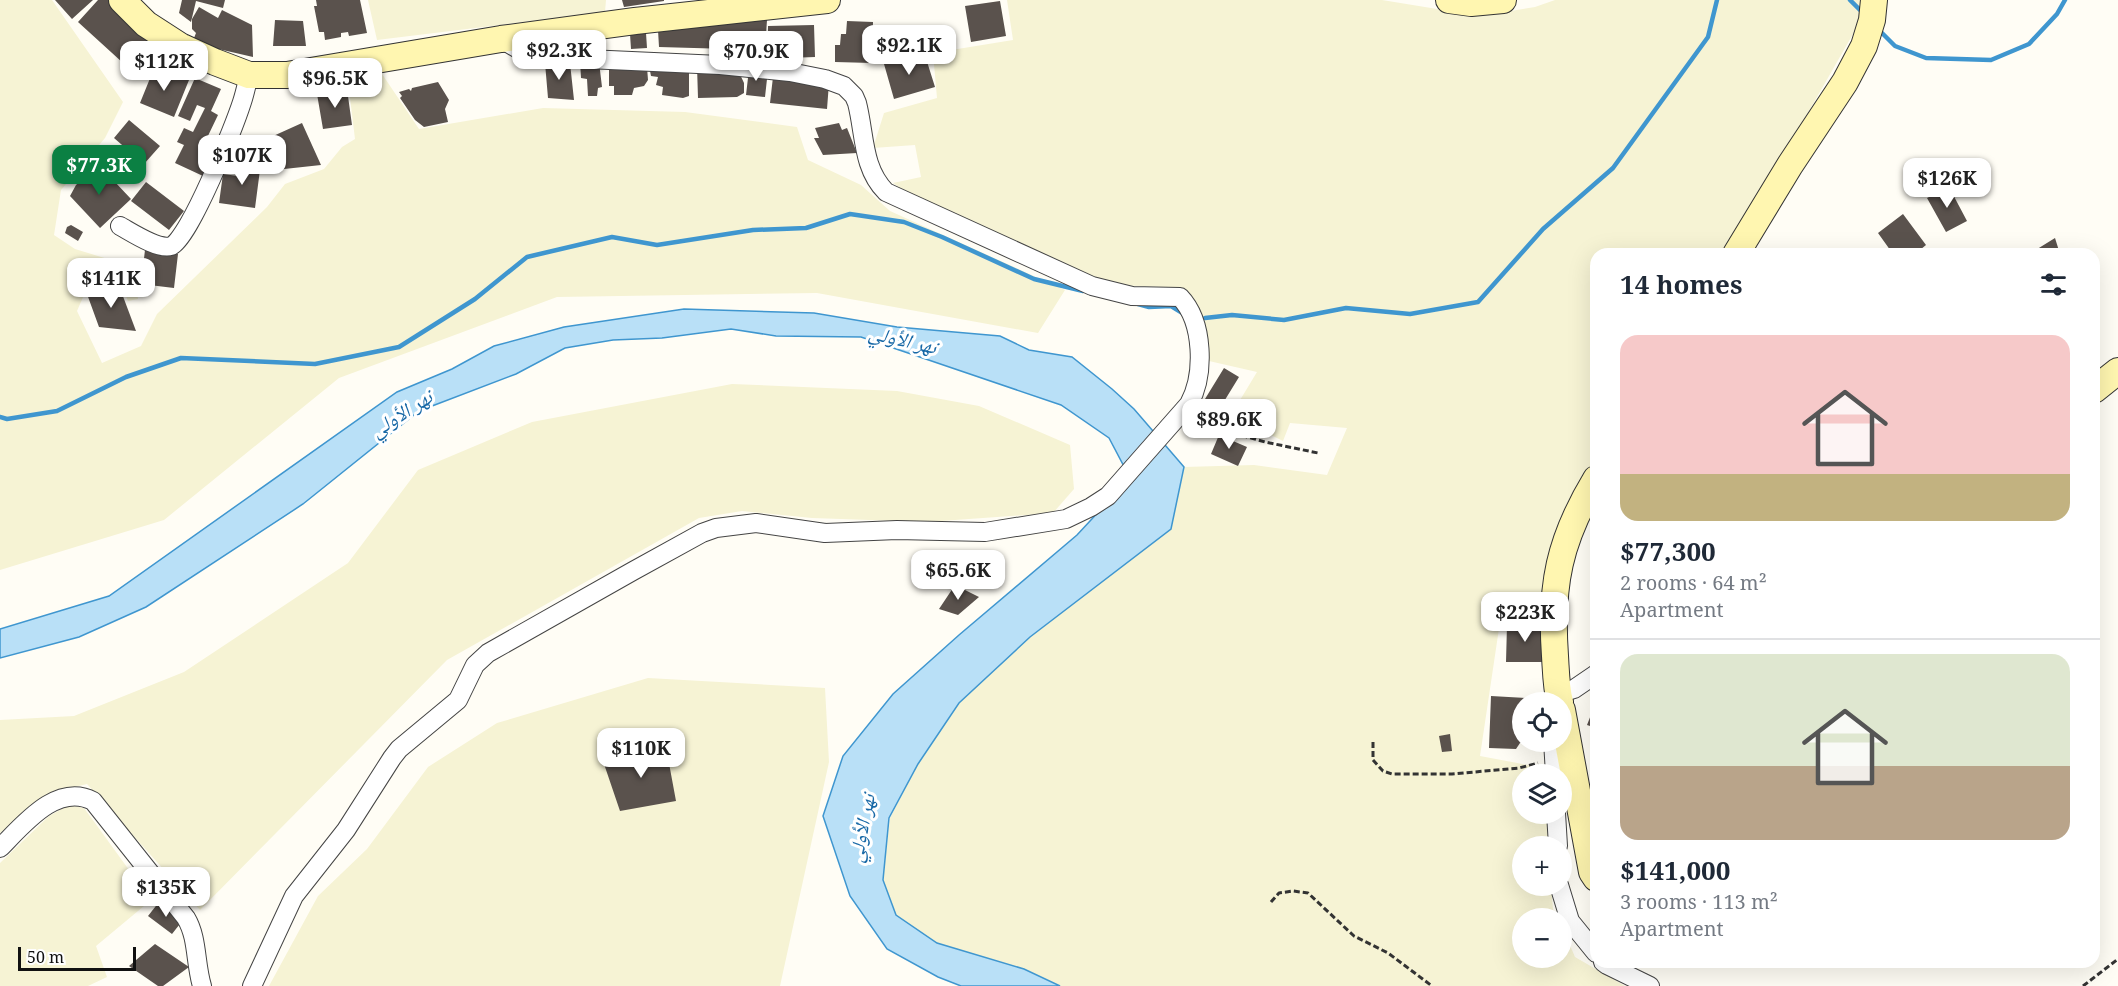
<!DOCTYPE html>
<meta charset="utf-8">
<style>
:root{--surface:#fff;--page:#f6f6f7;--text:#1f2937;--muted:#747a83;--line:#e0e1e3;--accent:#0b8043}
body{margin:0;font-family:"Noto Serif","Noto Naskh Arabic",serif;background:var(--page);color:var(--text);height:100vh;display:flex;flex-direction:column;font-size:22px;white-space:nowrap}
*{box-sizing:border-box;margin:0}
p{font-size:20px;color:var(--muted)}
.icon{flex:none;width:33px;height:33px;fill:none;stroke:currentColor;stroke-width:2;stroke-linecap:round;stroke-linejoin:round}
.map{position:relative;flex:1;overflow:hidden}
.panel{position:absolute;left:1590px;top:248px;width:510px;height:720px;display:flex;flex-direction:column;background:var(--surface);border-radius:18px;box-shadow:0 6px 24px #0002}
.panel>*{flex:none}
.buttons{position:absolute;left:1512px;top:692px;display:grid;gap:12px}
.buttons a{display:grid;place-items:center;width:60px;height:60px;border-radius:50%;background:var(--surface);box-shadow:0 6px 24px #0002;font-size:30px}
.scale{position:absolute;left:18px;bottom:15px;width:118px;box-sizing:border-box;padding-left:6px;border:3px solid #111;border-top:0;font-size:16px;line-height:21px;white-space:nowrap;color:#111;-webkit-text-stroke:4px #fff;paint-order:stroke}
.price{position:absolute;translate:-50% -51px;padding:0 14px;border-radius:12px;background:#fff;color:#222;font-size:20px;line-height:39px;filter:drop-shadow(0 2px 3px #0008)}
.price::after{content:'';position:absolute;left:50%;top:36px;width:18px;height:14px;margin-left:-9px;background:inherit;clip-path:polygon(0 0,100% 0,50% 100%)}
.price.on{background:var(--accent);color:#fff}
ul{padding:0;list-style:none}
li{display:grid;align-content:center;gap:12px;height:318px;padding:0 30px}
li+li{border-top:2px solid var(--line)}
li span{display:grid;place-items:center;height:186px;border-radius:18px;color:#555}
li>.icon{margin-inline-start:auto}
span .icon{width:108px;height:108px;fill:#fffc;stroke-width:1}
li b{font-size:26px}
h2{display:flex;justify-content:space-between;align-items:center;height:72px;padding:0 30px;font-size:26px}
.map>svg:first-child{display:block}
.farmland{fill:#f6f3d4}
.water{fill:#b9e0f7;stroke:#3f96cf;stroke-width:1.5}
.lines{fill:none;stroke-linecap:round;stroke-linejoin:round}
.stream{stroke:#3f96cf;stroke-width:4.5}
.building{fill:#5a524d}
.street-casing{stroke:#444;stroke-width:20}
.secondary-casing{stroke:#333;stroke-width:28}
.path{stroke:#333;stroke-width:3;stroke-dasharray:6 3;stroke-linecap:butt}
.street{stroke:#fff;stroke-width:18}
.secondary{stroke:#fff6b0;stroke-width:26}
.labels{text-anchor:middle;dominant-baseline:central;stroke-width:6;stroke-linejoin:round;paint-order:stroke}
.water-label{font-size:20px;font-style:italic;fill:#1768a6;stroke:#fff}
</style>
<div class="map">
<svg width="2118" height="986" viewBox="0 0 2118 986">
<rect width="100%" height="100%" fill="#fffdf5"/>
<path class="farmland" d="M0,0H52L123,102L105,138L61,190L54,235L75,249L134,267L138,299L128,301L119,280L87,288L77,311L102,363L141,346L157,314L267,207L285,184L324,169L342,147L355,139L347,73L378,68L419,129L543,108L685,112L797,127L808,160L861,185L890,211L1065,290L1038,333L817,293L557,297L339,378L164,520L0,570Z
M368,0H606L605,12L377,40Z
M1007,0H1382L1480,16L1535,7L1555,0H1860L1861,20L1785,153L1724,253L1596,254V464L1559,526L1546,598L1501,615L1480,756L1544,768V774H1522V813H1547L1549,846H1522V885H1551L1553,909L1557,918H1522V957H1562V927L1575,957L1625,986H1060L1024,969L937,943L896,915L883,880L890,818L918,764L959,703L1030,637L1171,529L1184,467L1254,465L1327,475L1347,428L1290,423L1283,441L1231,415L1257,372L1209,361L1198,307L1183,294L1163,287L1113,285L918,200L893,183L921,177L915,145L873,148L884,113L937,98L933,53L1013,40Z
M732,384L897,391L979,406L1070,445L1074,489L1053,513L927,522L812,518L742,511L699,518L447,660L200,910L87,784L49,793L0,833V720L74,716L184,672L348,563L418,470L532,422Z
M648,678L825,688L829,762L780,986H269L318,896L367,849L428,767L497,723Z
M69,805L84,808L95,823L145,892L144,906L96,946L107,977L88,986H0V863L49,816Z"/>
<path class="water" d="M684,309L814,313L897,327L1000,336L1029,350L1072,357L1112,389L1134,409L1184,467L1171,529L1030,637L959,703L918,764L889,818L883,880L896,915L937,943L1024,969L1060,986H961L938,977L887,949L850,896L823,816L843,756L893,694L959,635L1077,535L1130,478L1109,438L1061,405L861,337L776,336L731,329L662,338L613,340L565,348L516,374L419,411L303,504L146,607L79,637L0,658V629L109,596L397,392L452,369L494,346L564,327Z"/>
<g class="lines">
<path class="stream" d="M1850,0L1863,13
M1879,30L1895,46L1926,58L1991,60L2029,44L2057,14L2065,0
M1138,304L1149,307L1171,306L1184,314
M1205,318L1232,315L1284,320L1346,308L1410,314L1478,302L1543,229L1613,168L1708,37L1717,0
M0,417L7,419L57,411L126,377L181,358L315,364L399,347L475,299L527,257L612,237L657,245L753,230L806,228L850,214L904,222L942,237L1034,279L1083,291"/>
</g>
<path class="building" d="M55,0H93L72,19Z
M98,0H116L162,42L134,73L78,22Z
M182,0H225L223,8L196,1L191,22L179,13Z
M316,0H360L367,33L349,36L348,32L341,33V37L325,40L324,32H319L314,6H317Z
M622,0H664V1L624,7Z
M1000,1L1006,36L971,42L965,6Z
M199,7L218,18L222,10L252,25L253,57L214,48L194,38L196,33L192,29V19Z
M275,20L303,21L306,46H273Z
M767,20L765,50L659,47L658,30Z
M847,21L873,22L872,63L835,62V45H840L841,34H846Z
M814,25L815,57L788,58L778,55V41L768,36V26Z
M646,33L647,48L631,49L630,34Z
M924,52L935,87L894,99L884,64Z
M580,61L599,62L602,87L598,88L597,96H588L587,79L581,78Z
M545,63H570L574,100L548,98Z
M609,65L647,67L648,80L644,86L634,88L632,95H614V86H609Z
M155,66L189,80L174,117L140,103Z
M649,66L689,69V96L683,98L662,95L663,87L656,85L658,77L651,76Z
M697,66L738,70L744,83V93L737,97L698,98Z
M743,68L768,70L765,97L746,95L748,78Z
M773,77L829,83L827,109L770,103Z
M195,78L221,89L211,111L218,115L206,140L218,146L203,176L175,163L184,145L177,142L184,128L193,132L205,108L197,105L190,121L178,116Z
M438,82L449,100L445,109L448,122L424,127L415,120L400,98L402,96L399,92L409,89L411,91L412,88Z
M347,89L352,125L323,129L317,94Z
M129,120L160,146L144,164L114,138Z
M302,123L321,165L275,170L271,137Z
M839,123L842,130L847,128L857,153L823,155L814,138H819L815,128Z
M240,160L261,162L255,208L219,203L223,174L238,176Z
M98,164L131,199L100,228L70,196L76,185Z
M146,182L184,211L169,230L131,201Z
M1949,187L1967,221L1946,232L1927,198Z
M1903,214L1926,245L1915,254H1893L1878,233Z
M71,225L83,232L78,241L65,233L67,227Z
M2055,238L2060,254H2029Z
M145,250L178,254L174,288L141,284Z
M118,283L136,331L99,327L87,294Z
M1224,368L1239,377L1220,408L1205,399Z
M1219,435L1247,447L1238,466L1211,454Z
M955,585L979,597L958,615L939,609Z
M1514,623H1543L1542,662H1506L1507,625H1514Z
M1491,696L1526,698L1522,702L1520,711L1522,712V743H1520L1516,749L1489,748Z
M1596,702V728L1587,725Z
M1450,734L1452,751L1442,752L1439,736Z
M666,747L676,801L620,811L603,761Z
M159,902L183,920L172,934L148,916Z
M155,944L189,967L163,986H158L129,966Z"/>
<g class="lines">
<defs>
<path id="street" d="M120,226C131,232 158,250 171,246C189,240 235,124 242,102C245,93 247,83 249,75
M1553,702L1558,694L1574,689L1596,674
M1553,741L1555,774
M1556,813L1558,846
M0,848C23,825 57,782 93,801L186,918C198,938 195,963 202,986
M1559,885L1570,921L1596,953
M1603,962L1607,965L1650,986
M252,986L294,896L346,830L392,758L399,749L458,700L475,665L488,653L633,571L702,533L716,528L756,523L825,533L897,530L985,532L1066,519L1091,507L1108,496L1189,404C1205,375 1204,322 1180,297L1132,296L1092,286L886,192C862,168 865,134 857,103L854,96L844,86L825,79L790,72L720,65L543,57L523,52L501,39"/>
<path id="secondary" d="M122,0L146,24L180,46L215,62L249,75H287L501,39L635,21L827,0
M1449,0L1471,3L1503,0
M1736,254L1790,165L1845,82L1864,46L1872,20L1874,0
M2094,390L2118,371
M1560,702C1556,687 1556,671 1555,656C1550,586 1559,540 1596,479
M1562,710L1592,872L1596,878"/>
</defs>
<use href="#street" class="street-casing"/>
<use href="#secondary" class="secondary-casing"/>
<path class="path" d="M1201,416L1237,434L1265,442L1318,453
M1373,742V760L1383,771L1392,774H1452L1519,768L1538,763
M1271,902L1279,893L1293,891L1308,893L1354,936L1388,953L1432,986
M2083,986L2118,959"/>
<use href="#street" class="street"/>
<use href="#secondary" class="secondary"/>
</g>
<g class="labels">
<g class="water-label">
<text transform="translate(903 339) rotate(13)">نهر الأولي</text>
<text transform="translate(401 413) rotate(-33)">نهر الأولي</text>
<text transform="translate(861 828) rotate(-79)">نهر الأولي</text>
</g>
</g>
</svg>
<div class="buttons">
<a><svg class="icon" aria-label="locate" viewBox="0 0 24 24"><circle cx="12" cy="12" r="6"/><path d="M12 2v4M12 18v4M2 12h4M18 12h4"/></svg></a>
<a><svg class="icon" aria-label="layers" viewBox="0 0 24 24"><path d="M12 4l9 5-9 5-9-5zM3 14l9 5 9-5"/></svg></a>
<a>+</a>
<a>−</a>
</div>
<div class="scale">50 m</div>
<b class="price" style="left:909px;top:76px">$92.1K</b>
<b class="price" style="left:559px;top:81px">$92.3K</b>
<b class="price" style="left:756px;top:82px">$70.9K</b>
<b class="price" style="left:164px;top:92px">$112K</b>
<b class="price" style="left:335px;top:109px">$96.5K</b>
<b class="price" style="left:242px;top:186px">$107K</b>
<b class="price on" style="left:99px;top:196px">$77.3K</b>
<b class="price" style="left:1947px;top:209px">$126K</b>
<b class="price" style="left:111px;top:309px">$141K</b>
<b class="price" style="left:1229px;top:450px">$89.6K</b>
<b class="price" style="left:958px;top:601px">$65.6K</b>
<b class="price" style="left:1525px;top:643px">$223K</b>
<b class="price" style="left:641px;top:779px">$110K</b>
<b class="price" style="left:166px;top:918px">$135K</b>
<section class="panel">
<h2>14 homes<svg class="icon" aria-label="filters" viewBox="0 0 24 24"><path d="M4 7h16M4 17h16"/><circle cx="9" cy="7" r="2"/><circle cx="15" cy="17" r="2"/></svg></h2>
<ul>
<li><span style="background:linear-gradient(#f6c9c9 75%,#c2b280 0)"><svg class="icon" aria-label="home" viewBox="0 0 24 24"><path d="M3 11l9-7 9 7M6 9v11h12V9"/></svg></span><div><b>$77,300</b><p>2 rooms · 64 m²</p><p>Apartment</p></div></li>
<li><span style="background:linear-gradient(#dfe7d0 60%,#b9a48a 0)"><svg class="icon" aria-label="home" viewBox="0 0 24 24"><path d="M3 11l9-7 9 7M6 9v11h12V9"/></svg></span><div><b>$141,000</b><p>3 rooms · 113 m²</p><p>Apartment</p></div></li>
</ul>
</section>
</div>
